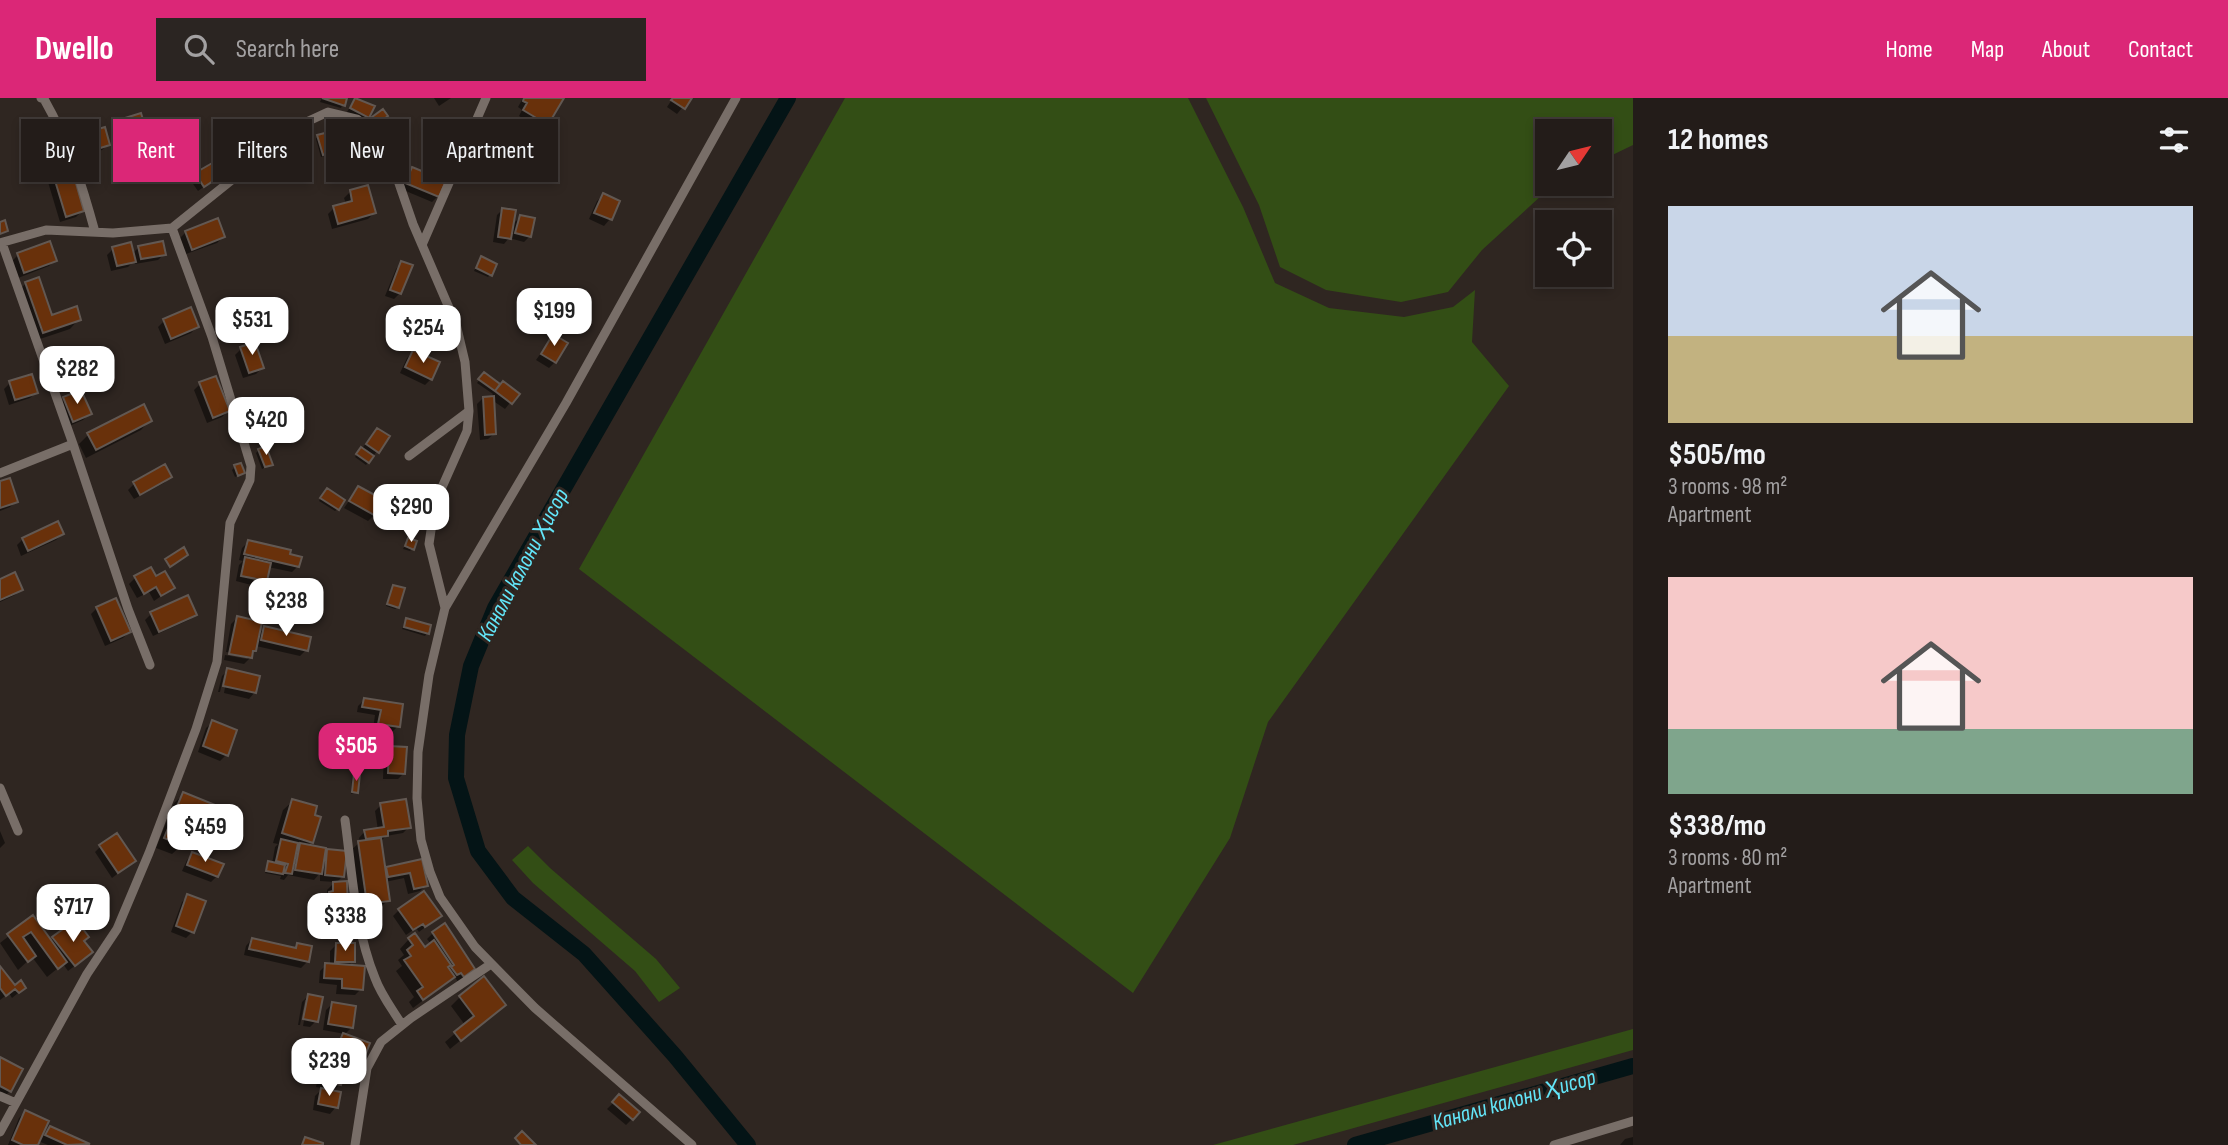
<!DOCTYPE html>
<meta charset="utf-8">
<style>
:root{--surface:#231c19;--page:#2b2522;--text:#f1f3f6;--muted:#a3a1a2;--line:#403a38;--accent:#db2777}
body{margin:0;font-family:"Sofia Sans Condensed",sans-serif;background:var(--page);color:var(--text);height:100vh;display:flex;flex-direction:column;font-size:26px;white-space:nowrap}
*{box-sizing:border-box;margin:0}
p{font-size:23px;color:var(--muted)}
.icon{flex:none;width:38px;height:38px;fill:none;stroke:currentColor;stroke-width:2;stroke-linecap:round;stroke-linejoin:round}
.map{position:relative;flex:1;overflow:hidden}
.details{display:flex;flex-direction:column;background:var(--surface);width:595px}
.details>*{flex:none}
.guide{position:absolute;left:21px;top:21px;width:665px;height:63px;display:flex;gap:14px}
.needle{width:46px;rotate:55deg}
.tools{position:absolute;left:1535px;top:21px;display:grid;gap:14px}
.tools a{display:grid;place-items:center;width:77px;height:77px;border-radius:0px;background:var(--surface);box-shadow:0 4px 10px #0003,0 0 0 2px var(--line);font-size:35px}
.price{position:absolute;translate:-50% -60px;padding:0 16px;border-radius:14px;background:#fff;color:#222;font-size:23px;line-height:46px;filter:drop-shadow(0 2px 4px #0008)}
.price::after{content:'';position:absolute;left:50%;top:42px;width:21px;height:16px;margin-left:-10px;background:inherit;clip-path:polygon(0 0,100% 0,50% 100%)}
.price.active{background:var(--accent);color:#fff}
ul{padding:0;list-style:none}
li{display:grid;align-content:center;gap:14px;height:371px;padding:0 35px}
li span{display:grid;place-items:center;height:217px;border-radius:0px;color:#555}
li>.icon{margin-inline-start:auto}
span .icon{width:126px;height:126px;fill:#fffc;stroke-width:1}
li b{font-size:30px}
h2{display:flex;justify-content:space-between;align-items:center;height:84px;padding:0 35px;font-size:30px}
.tag{padding:0 24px;border-radius:0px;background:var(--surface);box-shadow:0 4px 10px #0003,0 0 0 2px var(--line);font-size:24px;line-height:63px}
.tag.active{background:var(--accent);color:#fff}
header{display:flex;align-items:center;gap:42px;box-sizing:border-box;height:98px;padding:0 35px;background:var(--accent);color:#fff}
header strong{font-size:33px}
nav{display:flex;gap:38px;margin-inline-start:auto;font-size:24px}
.search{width:490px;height:63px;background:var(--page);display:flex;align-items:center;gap:18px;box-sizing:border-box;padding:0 24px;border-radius:0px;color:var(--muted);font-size:26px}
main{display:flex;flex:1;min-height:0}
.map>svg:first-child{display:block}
.green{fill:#334e15}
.shadow{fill:#0007}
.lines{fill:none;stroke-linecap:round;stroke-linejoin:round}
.canal{stroke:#041416;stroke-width:16}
.building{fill:#69310b;stroke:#625852;stroke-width:2}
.service{stroke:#786e68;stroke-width:9}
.labels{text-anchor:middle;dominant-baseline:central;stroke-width:6;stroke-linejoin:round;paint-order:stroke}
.water-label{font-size:23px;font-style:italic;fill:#63e6f9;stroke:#2f2621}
</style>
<header>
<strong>Dwello</strong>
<div class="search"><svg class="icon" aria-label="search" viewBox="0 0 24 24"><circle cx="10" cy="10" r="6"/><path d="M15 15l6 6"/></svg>Search here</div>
<nav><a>Home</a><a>Map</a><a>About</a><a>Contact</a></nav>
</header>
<main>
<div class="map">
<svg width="1633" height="1047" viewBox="0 0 1633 1047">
<rect width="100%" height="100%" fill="#2f2621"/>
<path class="green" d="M845,0H1188L1243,109L1275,185L1329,210L1404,219L1453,209L1475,192L1472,244L1509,288L1268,624L1230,740L1133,895L579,471Z
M1206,0H1633V47L1600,63V33H1547V86H1554L1482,152L1448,194L1401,204L1326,192L1280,169L1259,107Z
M528,748L550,770L656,861L680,890L659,904L635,873L533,785L512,762Z
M1633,931V952L1293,1047H1213Z"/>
<path class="shadow" d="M322,0H345L341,10L320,4Z
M356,0L373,9L362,25L345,17Z
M434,0H451L439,8Z
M523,0H562L541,32L519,18L522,12L518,9Z
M673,0H690L677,16L667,9Z
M123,23L145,35L139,41L123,46L117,29Z
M358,32L371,69L365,75L353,80L340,43L346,37Z
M89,36L108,46L102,52L88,57L83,42Z
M318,38L332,54L330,56L321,59L316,41Z
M51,68L82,113L76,119L60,124L45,74Z
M413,71L438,98L432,104L401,91L407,77Z
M197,77H220L198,93L191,83Z
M350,94L374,115L368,121L332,131L328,116L334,110L346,106L344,100Z
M603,97L618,104L610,121L604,128L589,121L597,103Z
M503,111L512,127L520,119L530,138L524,144L509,140L504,146L493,144L497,117Z
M186,134L223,139L217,145L186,156L180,140Z
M139,149L164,156L158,162L135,166L134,163L128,169L111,173L107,157L113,151L132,156Z
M18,157L55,162L49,168L18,180L12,163Z
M479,163L490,177L488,179L474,173Z
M402,165L400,195L394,201L385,198L396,171Z
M26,185L51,219L79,221L70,231L34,243L17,195Z
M164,223L197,229L191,235L165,246L158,229Z
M553,238L555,264L549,270L536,262Z
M241,251L262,270L256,276L243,280L235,257Z
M413,254L431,281L425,287L400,275L407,260Z
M484,276L517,296L505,311L492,302L495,335L488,341L480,342L477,306L483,300H490L493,296L477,285Z
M10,285L36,294L30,300L9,307L4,291Z
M200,286L228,313L222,319L207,325L194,292Z
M64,301L89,316L83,322L67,329L58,307Z
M245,308L273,326L268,332L249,339L239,314Z
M150,322L141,332L86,360L79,346L88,337Z
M377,332V353L366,367L355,359Z
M259,352L271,366L262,371L256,355Z
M235,369L243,375L235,379L232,372Z
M170,379L164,385L134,401L128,392L134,386Z
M0,385L16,403L10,409L0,413Z
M358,390L374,417L368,423L344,410Z
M324,395L338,411L335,413L319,403Z
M57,425L62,436L56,442L21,458L17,447L23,441Z
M408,442L412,451L410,453L403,451Z
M248,444L288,458L298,468L292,474L268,469L265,482L259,489L236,483L239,467L243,463L239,462L242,450Z
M135,480L155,481L173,490L154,503L149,494L137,500L129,486Z
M0,483L21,491L15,497L0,504Z
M394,489L398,509L395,511L386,508Z
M97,510L129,534L123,540L105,548L91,516Z
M151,516H195L189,522L153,538L145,522Z
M237,520L258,537L264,530L306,552L300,558L256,548L250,560L244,566L224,562L225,557L247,561L250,558L226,554L231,526Z
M407,522L427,535L425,538L402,531Z
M228,572L255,594L249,601L224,595L227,577H224L220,594H218L222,578Z
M364,602L401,608L398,628L392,634L373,631L375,617L357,614L358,608Z
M213,624L226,657L220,663L198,654L206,630Z
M390,650L404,675L398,681H383L384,656Z
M355,677L357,694L351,696L352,679Z
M184,696L235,727L226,736L192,722L182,747L172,756L156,750L174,705Z
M293,703L311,744L307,748L323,757L328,753L343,778L335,786L346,812L340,818L324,819L323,801L327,797V792L335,784L320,783V775L314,782L288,777L284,782L280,781L281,778L265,775L267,768L272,766L275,749L278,746L273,745L283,712Z
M381,707L409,729L403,735L386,738L380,744L384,773L387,770L421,763L426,787L420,793L408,796L404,780L385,784L388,802L378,812L358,815L349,754L360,744L359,740L365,733L378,732L375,713Z
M0,733L5,745L0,750Z
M101,748L134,763L112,780L95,754Z
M193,756L217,778L211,784L182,773L187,762Z
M65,794L81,810L75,814L63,796Z
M188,798L192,834L186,840L171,834L182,804Z
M399,812L433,823L419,834L416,830L406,837L393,818Z
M33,819L50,843L69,828L82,843L85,860L68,873L63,866L47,879L32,859L18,872L0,845Z
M433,835L473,871L458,884L455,879L450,882L413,910L409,904L414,899L396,873L402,868L398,862L404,857L400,851L409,841L424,851L431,846L427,841Z
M252,841L294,851L298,847L307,864L301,870L244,857L246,848Z
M336,847L353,863L348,868L361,891L355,897L336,896L337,887L319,885L320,873L326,867H330V853Z
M0,871L14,889L24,890L12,900L9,895L0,902Z
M308,898L316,923L310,929L303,928L308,902H305L300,927H298L302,904Z
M460,899L504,907L450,951L445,944L465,927L451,908Z
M332,906L351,930L344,937L367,946L360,964L354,971L331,961L338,943L345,936L323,932L326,912Z
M0,961L10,993L4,999L0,997Z
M325,968L340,986L332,994L336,1009L330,1016L313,1012L315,998L323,990L316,989L319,974Z
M619,999L632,1021L626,1027L607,1011Z
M25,1014L39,1041L50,1030L88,1047H48L38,1043L36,1047H8L19,1020Z
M1633,1039V1047H1620L1625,1041Z"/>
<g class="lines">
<path class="canal" d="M748,1047L675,958L584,856L513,800L478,753L456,680L457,637L471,568L495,510L788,0
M1355,1047L1633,968"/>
</g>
<path class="building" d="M322,0H347L345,8Z
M355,0L375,8L369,20L350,10Z
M524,0H564L548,27L523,12L527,5L523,3Z
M673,0H692L685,11L671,2Z
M383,11L388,18L377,26L372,19Z
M141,15L147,35L129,41L122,21Z
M105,29L110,47L94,52L88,34Z
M359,30L373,70L359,75L345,35Z
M400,32L405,40L395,46L390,39Z
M329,34L334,54L323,57L317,37Z
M69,61L84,113L66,119L50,66Z
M214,64L222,77L204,89L195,75Z
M412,69L446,83L439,99L405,85Z
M368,87L376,115L338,126L333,108L352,103L350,92Z
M603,95L620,103L612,122L594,115Z
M502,110L516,112L511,141L498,139Z
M520,117L535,120L531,139L515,135Z
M218,120L225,139L192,152L185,133Z
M5,122L8,133L0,136V124Z
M50,143L57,163L24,175L17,155Z
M163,143L166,157L141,161L138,148Z
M131,144L136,164L117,168L112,149Z
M481,158L497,166L492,178L476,170Z
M401,163L413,167L401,196L390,192Z
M39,179L52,217L77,208L81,222L43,235L25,184Z
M191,209L199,229L171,241L163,221Z
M553,236L568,245L556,265L541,256Z
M255,244L264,270L249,275L240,249Z
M413,252L440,264L432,282L405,269Z
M484,274L500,286L495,293L478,281Z
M32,276L38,295L15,302L9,283Z
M216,278L230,313L213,320L199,284Z
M503,283L520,296L512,306L495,293Z
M81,292L92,316L73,324L63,299Z
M494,298L496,336L485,337L483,299Z
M261,300L276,326L255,334L244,307Z
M144,306L152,323L96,352L87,335Z
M377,330L390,338L379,355L366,346Z
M266,348L273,367L265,369L258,351Z
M361,349L374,358L369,365L356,356Z
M241,365L245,375L238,378L234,367Z
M165,366L172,379L140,397L133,384Z
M10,380L18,404L0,410V383Z
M358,388L384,402L376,418L349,403Z
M327,390L345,402L339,412L320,400Z
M58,423L64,436L28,453L22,440Z
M408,440L417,443L414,452L405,448Z
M248,442L291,452L290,456L302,459L299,469L244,456Z
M184,449L188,457L170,469L165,461Z
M245,459L271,465L267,483L241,478Z
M151,469L156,478L165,473L175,490L161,498L156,489L144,496L134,478Z
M15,474L23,492L0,502V481Z
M393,487L405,490L399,510L387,506Z
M188,497L197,517L159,534L150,514Z
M116,500L131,534L111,543L96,509Z
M237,518L262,524L256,553H253L252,560L229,556Z
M406,520L431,527L429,536L404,529Z
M264,528L311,539L308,553L261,542Z
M227,570L260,578L256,595L223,588Z
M364,600L403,606L400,629L378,626L381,612L362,609Z
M212,622L237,632L228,658L203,648Z
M389,648L407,649L405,676L388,675Z
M354,675L360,676L358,695L352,694Z
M183,694L240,717L237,728L198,712L183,748L164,740Z
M292,701L317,708L315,717L321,719L313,745L282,735Z
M406,701L411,730L388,733V738L366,741L364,732L384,729L380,705Z
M117,735L136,763L118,775L99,747Z
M381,740L390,803L367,806L358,743Z
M281,741L298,745L292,776L285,775L288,766L276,763Z
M300,745L326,750L322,776L295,772Z
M327,751L347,753L344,779L325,777Z
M192,754L224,766L218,779L187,767Z
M422,761L428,788L414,791L410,775L388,779L386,769Z
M268,763L285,767L283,776L266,773Z
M347,783L348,812L330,813L329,794L333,793V784Z
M72,787L86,807L78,813L64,792Z
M424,793L442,818L425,829L423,826L413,832L398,811Z
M187,796L206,803L194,835L176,828Z
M33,817L67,864L58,871L31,834L23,839L36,858L28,864L7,836Z
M445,825L475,871L464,879L461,875L457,877L451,869L454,867L432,834Z
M70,826L77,835L83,831L89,839L84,843L93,854L75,868L52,839Z
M415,835L425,849L434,842L451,867L448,869L455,879L423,902L417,893L423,889L404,862L411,858L407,852L413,847L408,840Z
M252,840L296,850L297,845L312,848L309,864L249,851Z
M336,845H355V864H335Z
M325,865L365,868L363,892L342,890V881L324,880Z
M0,868L15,887L21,882L26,890L19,895L15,891L6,898L0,890Z
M484,878L506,907L461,943L454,934L474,918L459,898Z
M308,896L323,899L318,924L303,921Z
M332,904L356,908L353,930L328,926Z
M343,935L370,945L362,965L335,955Z
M0,959L23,971L11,994L0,988Z
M324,966L345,971L341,987L321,983Z
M321,990L341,994L338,1010L318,1006Z
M619,996L640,1014L633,1022L612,1004Z
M25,1012L49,1023L38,1047H23L12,1042Z
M50,1028L90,1046L67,1047L45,1037Z
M522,1033L536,1047H521L515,1040Z
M305,1039L323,1045V1047H302Z"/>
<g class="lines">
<path class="service" d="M41,0L44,1C69,45 82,86 95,134
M172,130L300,27L328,14L357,21L377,37L392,65L413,126L456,226L465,264L469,313L467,333L435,405L429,446L445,510
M0,145L46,132L113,135L172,130L212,239L251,368L250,382L230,425L217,564L196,631L149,755L117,831L87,876L0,1034
M2,145L73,346L128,511L150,567
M422,147L486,0
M409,358L469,313
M0,375L73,346
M0,690L18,733
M345,722C352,774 355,831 375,880C381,897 393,912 402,927
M0,998L16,1005
M355,1047L367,970L381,944L411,920L491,866
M692,1047L535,910L475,849L440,799L430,774L421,742L417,700L418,654L429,577L445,510L566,305L736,0
M1554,1047L1633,1023"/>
</g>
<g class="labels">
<g class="water-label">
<text transform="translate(523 467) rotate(-62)">Канали калони Ҳисор</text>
<text transform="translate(1514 1002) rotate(-16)">Канали калони Ҳисор</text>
</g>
</g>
</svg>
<div class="tools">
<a><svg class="needle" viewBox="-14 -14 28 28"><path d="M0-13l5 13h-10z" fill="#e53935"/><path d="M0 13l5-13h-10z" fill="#a3a1a2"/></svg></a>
<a><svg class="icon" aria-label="locate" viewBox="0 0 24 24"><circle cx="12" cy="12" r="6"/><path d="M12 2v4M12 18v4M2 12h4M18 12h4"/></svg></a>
</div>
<b class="price" style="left:554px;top:250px">$199</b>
<b class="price" style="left:252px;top:259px">$531</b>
<b class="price" style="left:423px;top:267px">$254</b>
<b class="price" style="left:77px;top:308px">$282</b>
<b class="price" style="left:266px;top:359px">$420</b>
<b class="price" style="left:411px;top:446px">$290</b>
<b class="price" style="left:286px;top:540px">$238</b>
<b class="price active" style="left:356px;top:685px">$505</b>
<b class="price" style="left:205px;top:766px">$459</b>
<b class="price" style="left:73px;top:846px">$717</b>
<b class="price" style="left:345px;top:855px">$338</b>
<b class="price" style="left:329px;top:1000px">$239</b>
<div class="guide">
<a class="tag">Buy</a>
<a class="tag active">Rent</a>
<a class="tag">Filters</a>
<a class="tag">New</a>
<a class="tag">Apartment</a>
</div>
</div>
<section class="details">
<h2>12 homes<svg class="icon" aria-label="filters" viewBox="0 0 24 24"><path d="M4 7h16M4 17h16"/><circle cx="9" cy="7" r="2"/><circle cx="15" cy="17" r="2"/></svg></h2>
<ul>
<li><span style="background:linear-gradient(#c9d6e8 60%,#c2b280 0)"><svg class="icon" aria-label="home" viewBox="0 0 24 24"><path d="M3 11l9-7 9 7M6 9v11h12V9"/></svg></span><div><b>$505/mo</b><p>3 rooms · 98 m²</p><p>Apartment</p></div></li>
<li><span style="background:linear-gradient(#f6c9c9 70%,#7fa58c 0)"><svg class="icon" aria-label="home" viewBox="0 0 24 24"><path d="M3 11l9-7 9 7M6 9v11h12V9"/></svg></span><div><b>$338/mo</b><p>3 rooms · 80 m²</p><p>Apartment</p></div></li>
</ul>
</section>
</main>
